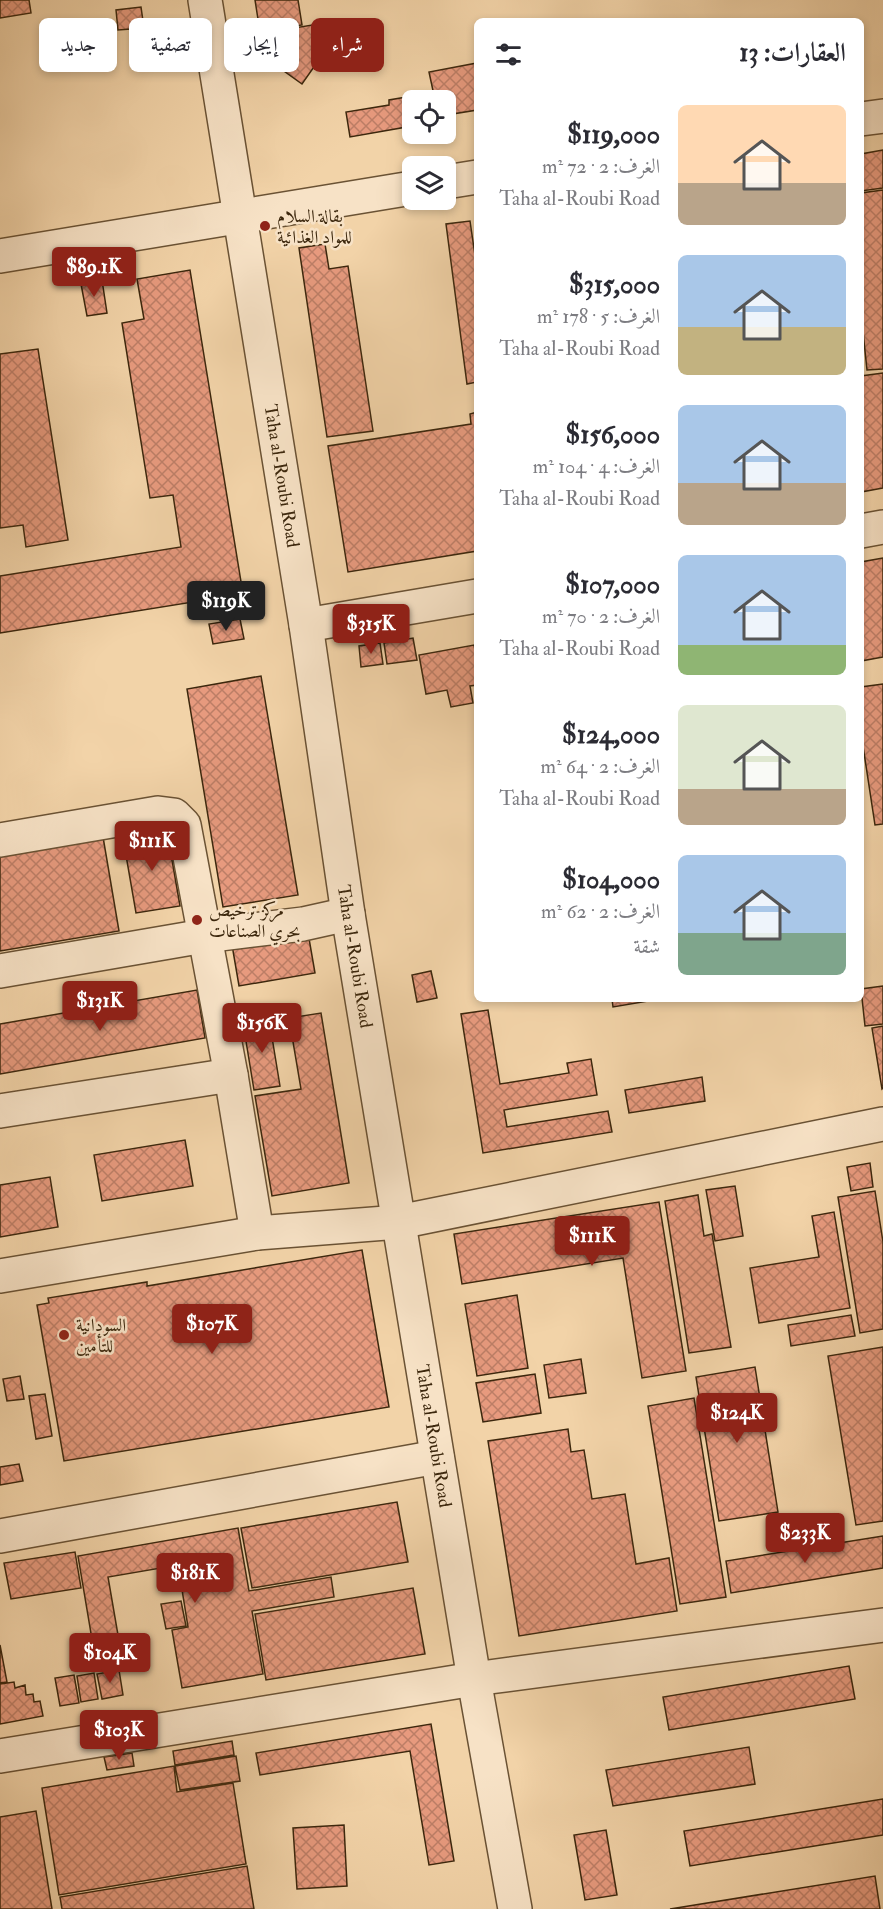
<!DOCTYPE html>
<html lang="ar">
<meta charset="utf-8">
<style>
:root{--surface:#fff;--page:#f7f7f7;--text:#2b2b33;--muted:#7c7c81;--accent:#8f2418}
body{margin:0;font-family:"IM FELL Double Pica",Amiri,serif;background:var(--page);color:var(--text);direction:rtl;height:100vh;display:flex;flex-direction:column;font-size:22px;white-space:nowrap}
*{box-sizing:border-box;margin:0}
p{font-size:20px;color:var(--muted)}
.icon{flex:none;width:33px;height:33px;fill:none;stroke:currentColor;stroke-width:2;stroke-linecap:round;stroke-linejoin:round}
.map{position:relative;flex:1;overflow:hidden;direction:ltr}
.drawer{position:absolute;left:474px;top:18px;width:390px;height:984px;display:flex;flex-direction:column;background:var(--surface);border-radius:9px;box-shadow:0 3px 9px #0003;direction:rtl}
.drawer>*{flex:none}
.guide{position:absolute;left:18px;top:18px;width:366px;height:54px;direction:rtl;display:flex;gap:12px}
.controls{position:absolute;left:402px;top:90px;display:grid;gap:12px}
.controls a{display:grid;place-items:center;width:54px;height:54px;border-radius:9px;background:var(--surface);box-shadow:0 3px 9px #0003;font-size:30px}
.price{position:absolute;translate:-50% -51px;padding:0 14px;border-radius:6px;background:var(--accent);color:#fff;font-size:20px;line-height:39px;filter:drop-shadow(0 2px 3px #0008)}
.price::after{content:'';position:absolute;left:50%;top:36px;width:18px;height:14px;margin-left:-9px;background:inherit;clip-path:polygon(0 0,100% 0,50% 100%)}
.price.selected{background:#222;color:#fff}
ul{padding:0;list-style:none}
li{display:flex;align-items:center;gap:18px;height:150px;padding:0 18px}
li span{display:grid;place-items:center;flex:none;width:168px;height:120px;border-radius:9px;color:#555}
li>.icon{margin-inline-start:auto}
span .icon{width:72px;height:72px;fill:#fffc;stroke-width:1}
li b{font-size:26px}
h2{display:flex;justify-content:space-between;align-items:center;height:72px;padding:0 18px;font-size:26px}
.pill{padding:0 21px;border-radius:9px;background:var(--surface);box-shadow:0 3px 9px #0003;font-size:21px;line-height:54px}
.pill.selected{background:var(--accent);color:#fff}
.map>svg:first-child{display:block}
.building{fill:url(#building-cross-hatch);stroke:#3c270d;stroke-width:1.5}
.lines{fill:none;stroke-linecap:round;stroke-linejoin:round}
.minor-casing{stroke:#6a5234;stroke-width:36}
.minor{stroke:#f7e2c6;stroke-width:33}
.poi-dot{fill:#8f2418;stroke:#f7e2c6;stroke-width:2}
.labels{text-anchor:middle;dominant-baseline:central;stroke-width:5;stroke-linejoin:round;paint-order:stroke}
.poi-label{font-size:18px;fill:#3c270d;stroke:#f7e2c6;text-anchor:start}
.street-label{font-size:18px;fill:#3c270d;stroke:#f7e2c6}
</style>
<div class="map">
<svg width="883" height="1909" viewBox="0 0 883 1909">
<defs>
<pattern id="building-cross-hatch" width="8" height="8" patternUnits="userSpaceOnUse" patternTransform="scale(1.5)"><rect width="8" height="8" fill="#e79a7e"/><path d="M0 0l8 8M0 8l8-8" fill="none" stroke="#bc7e66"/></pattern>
</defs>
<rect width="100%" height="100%" fill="#f2d3a8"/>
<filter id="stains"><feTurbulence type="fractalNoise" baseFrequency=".00333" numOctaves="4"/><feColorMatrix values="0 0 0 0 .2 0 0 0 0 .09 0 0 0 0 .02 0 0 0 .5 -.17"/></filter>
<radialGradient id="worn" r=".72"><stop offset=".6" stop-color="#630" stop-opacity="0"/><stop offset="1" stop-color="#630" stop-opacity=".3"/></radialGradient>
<path class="building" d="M0,0H29L31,13L0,18Z
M255,0H298L302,25L260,32Z
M141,7L144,28L118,30L116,10Z
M318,24L323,54L302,84L284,71L293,59L288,29Z
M477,63V110L446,115V100H435L429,72Z
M424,94L425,100H412V126L350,137L346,112L389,105V100Z
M883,150V188L861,191V154Z
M883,190V369L867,370L861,313V193Z
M470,221L477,269V382L467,384L446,224Z
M325,244L329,269L348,266L373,431L327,437L299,248Z
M190,270L243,594L0,633V576L181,547L173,495L150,498L122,323L144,319L137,279Z
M102,280L107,313L87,316L81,284Z
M38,349L68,540L26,547L23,525L0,528V354Z
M883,373V488L861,492V376Z
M477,412V551L348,572L328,446L471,424L470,414Z
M883,558V657L861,661V562Z
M240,619L244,639L213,644L209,624Z
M413,638L417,660L387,664L384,643Z
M380,643L383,664L361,667L359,646Z
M474,645L477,660V685L470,686L473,703L451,707L447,690L426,694L419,655Z
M261,676L298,895L223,907L187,689Z
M883,684V824L875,825L861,733V687Z
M102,831L119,931L0,951V849Z
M167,831L180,906L136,913L123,838Z
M307,927L315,973L239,986L231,939Z
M431,971L437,998L417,1002L412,975Z
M883,986V1024L865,1026L861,989Z
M197,990L205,1038L0,1074V1024Z
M612,999H660L613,1007Z
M488,1010L500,1084L569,1073L567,1063L591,1059L597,1095L504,1110L507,1127L608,1111L612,1132L483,1153L461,1014Z
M321,1013L349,1183L272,1196L255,1096L301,1089L289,1018Z
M269,1019L280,1086L254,1090L243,1023Z
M883,1026V1088L882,1089L872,1028Z
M702,1077L705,1101L629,1113L625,1090Z
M185,1140L193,1186L102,1201L94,1155Z
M870,1163L873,1187L851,1191L847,1167Z
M50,1177L58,1227L0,1237V1185Z
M735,1186L743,1236L715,1241L706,1190Z
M875,1191L883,1242V1329L860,1333L838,1197Z
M698,1195L704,1236L712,1234L731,1347L689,1353L665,1201Z
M659,1202L686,1371L642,1378L623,1258L462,1284L454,1234Z
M834,1212L850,1308L759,1323L750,1268L819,1257L812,1216Z
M362,1250L389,1407L64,1461L37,1305L49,1303L48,1298L147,1282V1286Z
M517,1295L528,1368L477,1376L465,1304Z
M851,1315L855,1336L791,1346L788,1325Z
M883,1347V1521L856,1525L828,1356Z
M581,1359L586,1393L549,1398L544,1365Z
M755,1367L778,1512L719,1521L696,1377Z
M535,1374L541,1413L483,1422L476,1383Z
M20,1376L24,1399L7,1401L3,1379Z
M45,1394L52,1436L36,1439L29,1396Z
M694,1398L726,1597L680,1604L648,1406Z
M568,1429L571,1452L584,1450L592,1499L625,1494L636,1564L669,1558L677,1611L519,1636L488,1441Z
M19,1464L23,1481L0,1485V1467Z
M397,1502L408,1562L252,1588L241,1528Z
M238,1528L249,1591L331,1577L334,1597L252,1611L263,1674L182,1688L172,1630L188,1627L178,1565L108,1577L123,1664L97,1669L78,1556Z
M883,1536V1568L731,1593L726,1561Z
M75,1552L81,1588L11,1599L4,1563Z
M413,1588L425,1654L266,1680L255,1614Z
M181,1601L186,1626L166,1629L161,1604Z
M0,1645L7,1682L0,1683Z
M849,1666L855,1699L669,1730L663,1697Z
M119,1670L123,1695L102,1699L97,1674Z
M94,1673L98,1699L81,1702L77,1676Z
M74,1675L79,1703L60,1706L55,1678Z
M14,1682L15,1688L25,1685L26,1695L33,1694L34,1702L40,1701L43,1716L0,1724V1684Z
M431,1724L454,1861L429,1865L410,1751L260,1775L256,1753Z
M232,1741L234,1755L175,1765L173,1751Z
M749,1747L755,1784L613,1806L606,1770Z
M132,1753L134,1766L107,1770L104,1757Z
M236,1756L240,1781L180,1790L175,1766Z
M174,1766L177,1792L233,1783L246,1864L59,1895L42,1788Z
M883,1799V1835L690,1866L684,1831Z
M36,1811L52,1909H0V1817Z
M344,1825L347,1886L297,1889L293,1828Z
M606,1830L617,1895L585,1900L574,1835Z
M247,1866L254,1909H62L60,1897Z
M875,1876L880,1909H670Z"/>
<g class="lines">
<defs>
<g id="minor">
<path id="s1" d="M205,0L306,625L348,914L474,1679L515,1909"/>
<path d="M861,119L883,116"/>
<path d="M446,182L477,177"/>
<path d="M0,256L412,188"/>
<path d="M861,531L883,527"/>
<path d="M306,625L477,596"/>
<path d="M0,840L158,813L174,815L184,825L231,1075L257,1233"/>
<path d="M0,971L204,936L303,924L348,914"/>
<path d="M0,1111L231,1075"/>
<path d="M0,1276L257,1233L399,1222L883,1124"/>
<path d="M0,1536L437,1457"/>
<path d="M0,1756L474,1679L883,1625"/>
</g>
</defs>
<use href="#minor" class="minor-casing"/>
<use href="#minor" class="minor"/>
</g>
<g class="poi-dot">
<circle cx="265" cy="226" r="6"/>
<circle cx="197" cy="920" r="6"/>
<circle cx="64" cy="1335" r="6"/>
</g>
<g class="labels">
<g class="poi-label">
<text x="277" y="216">بقالة السلام<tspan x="277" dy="21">للمواد الغذائية</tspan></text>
<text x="209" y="910">مركز ترخيص<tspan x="209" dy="21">بحري الصناعات</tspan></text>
<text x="76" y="1325">السودانية<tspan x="76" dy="21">للتأمين</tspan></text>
</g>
<g class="street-label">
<text stroke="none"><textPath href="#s1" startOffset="482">Taha al-Roubi Road</textPath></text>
<text stroke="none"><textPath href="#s1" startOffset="968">Taha al-Roubi Road</textPath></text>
<text stroke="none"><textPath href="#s1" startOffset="1454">Taha al-Roubi Road</textPath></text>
</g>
</g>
<rect width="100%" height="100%" filter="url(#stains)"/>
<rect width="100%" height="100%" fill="url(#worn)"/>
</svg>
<div class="controls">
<a><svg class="icon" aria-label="locate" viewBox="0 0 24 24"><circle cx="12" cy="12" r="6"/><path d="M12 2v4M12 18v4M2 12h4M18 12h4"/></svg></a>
<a><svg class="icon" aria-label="layers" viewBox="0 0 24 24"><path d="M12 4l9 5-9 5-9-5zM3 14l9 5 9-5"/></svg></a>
</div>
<b class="price" style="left:94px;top:298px">$89.1K</b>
<b class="price selected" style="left:226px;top:632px">$119K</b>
<b class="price" style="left:371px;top:655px">$315K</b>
<b class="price" style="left:152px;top:872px">$111K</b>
<b class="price" style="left:100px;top:1032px">$131K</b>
<b class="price" style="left:262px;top:1054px">$156K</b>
<b class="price" style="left:592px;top:1267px">$111K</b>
<b class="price" style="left:212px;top:1355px">$107K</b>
<b class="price" style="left:737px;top:1444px">$124K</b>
<b class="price" style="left:805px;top:1564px">$233K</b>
<b class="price" style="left:195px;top:1604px">$181K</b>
<b class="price" style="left:110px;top:1684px">$104K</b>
<b class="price" style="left:119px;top:1761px">$103K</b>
<div class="guide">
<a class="pill selected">شراء</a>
<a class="pill">إيجار</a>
<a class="pill">تصفية</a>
<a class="pill">جديد</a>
</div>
<section class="drawer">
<h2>العقارات: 13<svg class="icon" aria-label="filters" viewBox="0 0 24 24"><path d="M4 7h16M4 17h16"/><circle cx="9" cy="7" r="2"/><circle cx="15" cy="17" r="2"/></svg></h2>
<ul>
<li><span style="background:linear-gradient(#ffd9b3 65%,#b9a48a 0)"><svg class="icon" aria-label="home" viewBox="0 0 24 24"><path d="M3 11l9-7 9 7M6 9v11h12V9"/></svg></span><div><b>$119,000</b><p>الغرف: 2 · 72 m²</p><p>Taha al-Roubi Road</p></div></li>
<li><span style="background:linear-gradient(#a9c7e8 60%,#c2b280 0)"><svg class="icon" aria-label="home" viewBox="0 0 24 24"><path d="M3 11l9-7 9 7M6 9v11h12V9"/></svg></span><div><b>$315,000</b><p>الغرف: 5 · 178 m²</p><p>Taha al-Roubi Road</p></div></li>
<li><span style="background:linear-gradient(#a9c7e8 65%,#b9a48a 0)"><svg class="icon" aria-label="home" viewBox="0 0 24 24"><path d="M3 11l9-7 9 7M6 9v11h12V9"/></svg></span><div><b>$156,000</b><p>الغرف: 4 · 104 m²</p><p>Taha al-Roubi Road</p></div></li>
<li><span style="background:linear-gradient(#a9c7e8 75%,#8fb573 0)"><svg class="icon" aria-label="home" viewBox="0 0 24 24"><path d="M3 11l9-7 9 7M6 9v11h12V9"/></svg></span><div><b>$107,000</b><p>الغرف: 2 · 70 m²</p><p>Taha al-Roubi Road</p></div></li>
<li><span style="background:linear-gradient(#dfe7d0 70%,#b9a48a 0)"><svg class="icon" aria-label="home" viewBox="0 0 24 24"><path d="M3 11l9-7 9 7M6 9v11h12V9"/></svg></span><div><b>$124,000</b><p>الغرف: 2 · 64 m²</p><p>Taha al-Roubi Road</p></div></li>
<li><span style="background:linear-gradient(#a9c7e8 65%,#7fa58c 0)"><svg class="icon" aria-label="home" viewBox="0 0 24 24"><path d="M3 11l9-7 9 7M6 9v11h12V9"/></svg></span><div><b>$104,000</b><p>الغرف: 2 · 62 m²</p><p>شقة</p></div></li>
</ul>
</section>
</div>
